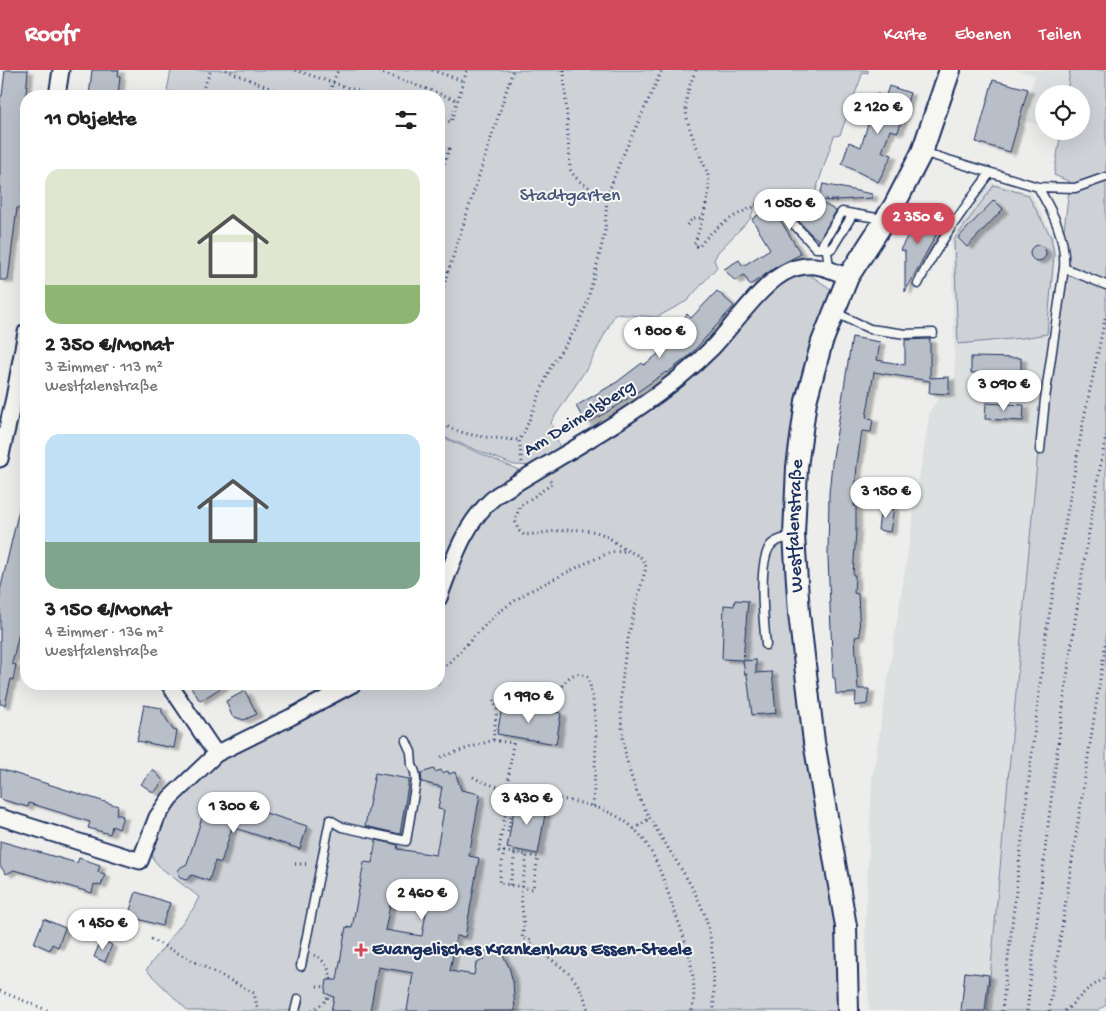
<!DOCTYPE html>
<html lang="de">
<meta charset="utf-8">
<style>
:root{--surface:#fff;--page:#f2f2f2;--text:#222;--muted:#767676;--accent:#d1495b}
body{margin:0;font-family:"Gochi Hand",sans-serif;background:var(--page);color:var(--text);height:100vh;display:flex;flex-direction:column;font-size:19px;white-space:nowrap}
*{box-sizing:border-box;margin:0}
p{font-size:16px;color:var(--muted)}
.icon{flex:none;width:28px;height:28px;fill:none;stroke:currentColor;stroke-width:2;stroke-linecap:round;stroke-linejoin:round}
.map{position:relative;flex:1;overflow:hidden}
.sheet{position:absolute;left:20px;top:20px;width:425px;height:600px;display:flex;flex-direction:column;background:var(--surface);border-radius:20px;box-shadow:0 5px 20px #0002}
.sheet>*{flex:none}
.tools{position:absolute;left:1035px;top:15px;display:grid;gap:10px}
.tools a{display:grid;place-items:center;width:55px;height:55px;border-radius:50%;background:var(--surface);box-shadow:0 5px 20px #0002;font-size:25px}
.price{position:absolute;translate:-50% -42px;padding:0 11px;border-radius:18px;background:#fff;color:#222;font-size:16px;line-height:32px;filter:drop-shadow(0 1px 2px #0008)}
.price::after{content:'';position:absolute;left:50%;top:30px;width:15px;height:11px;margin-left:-8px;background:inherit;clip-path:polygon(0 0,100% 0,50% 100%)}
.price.active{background:var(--accent);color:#fff}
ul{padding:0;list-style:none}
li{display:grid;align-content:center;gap:10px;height:265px;padding:0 25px}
li span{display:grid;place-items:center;height:155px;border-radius:15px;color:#555}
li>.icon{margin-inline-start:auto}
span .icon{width:90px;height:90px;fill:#fffc;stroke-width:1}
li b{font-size:21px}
h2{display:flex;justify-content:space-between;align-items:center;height:60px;padding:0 25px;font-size:21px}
header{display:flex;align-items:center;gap:30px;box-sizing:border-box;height:70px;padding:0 25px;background:var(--accent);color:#fff}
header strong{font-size:24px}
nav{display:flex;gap:28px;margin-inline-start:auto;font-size:18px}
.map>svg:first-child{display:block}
.built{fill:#dde0e1}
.green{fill:#ced2d7;stroke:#74809a}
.building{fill:#b9bfc8;stroke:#1b2f5e;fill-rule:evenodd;filter:url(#shadow)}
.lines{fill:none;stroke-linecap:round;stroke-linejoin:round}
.lane-casing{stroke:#1b2f5e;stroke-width:11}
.street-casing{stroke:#1b2f5e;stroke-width:19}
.secondary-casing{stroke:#1b2f5e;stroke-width:24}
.path{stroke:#1b2f5e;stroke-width:3;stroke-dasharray:1 4;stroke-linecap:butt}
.lane{stroke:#f6f6f2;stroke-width:8}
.street{stroke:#f6f6f2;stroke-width:15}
.secondary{stroke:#f6f6f2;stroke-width:20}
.poi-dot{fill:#d1495b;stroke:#f6f6f2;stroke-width:2}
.labels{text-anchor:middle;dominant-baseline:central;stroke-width:4;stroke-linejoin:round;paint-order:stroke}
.park-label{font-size:19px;fill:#48587c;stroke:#f6f6f2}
.street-label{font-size:19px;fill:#1b2f5e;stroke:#f6f6f2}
.poi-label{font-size:19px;font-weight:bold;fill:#1b2f5e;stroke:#f6f6f2;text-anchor:start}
</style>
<header>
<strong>Roofr</strong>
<nav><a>Karte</a><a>Ebenen</a><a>Teilen</a></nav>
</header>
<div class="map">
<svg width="1106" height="941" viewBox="0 0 1106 941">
<defs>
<filter id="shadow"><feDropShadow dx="5.5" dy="3" stdDeviation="1" flood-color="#0004"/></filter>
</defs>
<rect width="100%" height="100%" fill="#edeeec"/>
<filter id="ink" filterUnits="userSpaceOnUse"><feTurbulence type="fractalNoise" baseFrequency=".02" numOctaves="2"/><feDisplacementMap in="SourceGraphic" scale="10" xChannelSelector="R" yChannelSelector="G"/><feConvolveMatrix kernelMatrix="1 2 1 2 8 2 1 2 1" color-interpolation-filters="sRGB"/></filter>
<g filter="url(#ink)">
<path class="built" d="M1015,0H1070L1067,24H1044V57L1023,50L1035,5Z
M992,112L1031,123L1053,166L1056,184L987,941H869L865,860L872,710L930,340L955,307L951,169L981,124Z"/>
<path class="green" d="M171,0H868V3L863,2L840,65L834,66L815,123L792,122L757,131L750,149L718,182L714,190L717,197L687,231L657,247L615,244L589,295L551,352L561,382L539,396L514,395L439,365V26H172L173,22L167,21Z
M1070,0H1106V935L1097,941H987L1044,315L1070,112L1054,105L1061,61H1081V24H1067Z
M994,115L1028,125L1051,167L1054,184L1047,264L1022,268L958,274L954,170Z
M807,203L840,225L821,272L793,464L829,764L847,941H188L146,900L193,839L199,827L161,798L153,789L152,777L160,758L175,735L196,712L219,692L291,649L360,614H439V535L475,457L498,433L689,307L729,271L780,208Z
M439,366L519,400L487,423L465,449L439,511Z"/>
<path class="building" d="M5,0H28L26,25V111H24L21,138H17L8,210H0V26H2Z
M92,0H119L118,6H120L118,26H89Z
M993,10L1028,19L1010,82L976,72Z
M889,16L910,23L898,62L890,60L882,82L892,85L878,112L842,94L849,72L861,77L877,24L884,26L886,25Z
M823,114L872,124V128L819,131L836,141L819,170L812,165L794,146L788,145L785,148L776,143L801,184L776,197L750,215L744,205L735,211L724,199L739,190L743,196L770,179L752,149L772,136L791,132L818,133Z
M994,130L1003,139L967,177L958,168Z
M920,143L942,154L905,222V181L900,180Z
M1030 183a8 8 0 1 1 16 0a8 8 0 1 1-16 0Z
M717,221L734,236L689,286L667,303L666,302L617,336L586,354L576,336L617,312L642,293L644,295L684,264L681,261L683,258L679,254L687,244L691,248Z
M852,267L880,272L877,290L905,295V270L930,269V308L949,307V324L929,323L930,311L874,302L866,348L873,349L871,362L862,361L857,395L854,436H856V461L853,505H855L854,523L858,524L860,566L855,567L858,619H869L867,634L855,636L856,623L836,624L835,608H833L828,488L829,423L832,393Z
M971,287L1021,288V304L971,303Z
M986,333L1024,335L1023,351L985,349Z
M21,431H26V532L12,594L16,595L13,610L11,609L5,635L0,634V521Z
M881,436L894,437L890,462L878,460Z
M735,530L748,531L743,590L722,589L724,535L734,536Z
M756,590V603L772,602L776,643L752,645L747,604L745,605L743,591Z
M189,614H227L200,631Z
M245,621L257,644L244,650L232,646L226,631Z
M503,633L561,643L556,674L497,664Z
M144,635L162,638V642L173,660L177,661L174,678L137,671Z
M0,699L118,736L116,744L123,746L119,759L112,756L110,764L88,758L90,752L68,745L29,733L28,737L0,729Z
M153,699L163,711L154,723L141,714Z
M434,699L435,702L441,700L442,703L448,701L449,704L455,702L461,720L480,724L469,786L479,788L465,867L456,866L450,901L474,905L476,894L484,889L481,884L497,874L509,897L513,912L515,941H407L413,903L378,897L370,941H331L334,927L325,923L327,910H337L346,857L352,858L364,792L372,793L376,770L398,775L397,779L436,785L444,740L438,739L442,717L422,712L421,703ZM394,816L429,825L422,866L385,860Z
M375,703L409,709L400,764L365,756Z
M219,724H224L230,732L307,756L300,779L232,757L221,793L215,791L209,811L192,805L186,810L180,808L178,801L181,797L187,794L209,726L213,727Z
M516,728L547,733L538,784L507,778Z
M0,771L77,793L79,788L100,795L98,802L105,804L101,816L94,814L92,823L14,800L6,804L0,796Z
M136,822L170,833L162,856L128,846Z
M44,849L65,858L58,877L52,874L50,880L34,873Z
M101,870L112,875L105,892L94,887Z
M965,902L989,905L985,941H961Z"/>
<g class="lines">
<defs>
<path id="lane" d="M922,82L1038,117L1075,118L1106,107
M1038,117C1053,143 1066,167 1064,198L1106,215
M790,150L816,178H825
M827,181L832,178L853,144L883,149
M829,198L827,181L823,173L842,142L853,144
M918,214C937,174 964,139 990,103
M836,243L870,259L906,264L933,263
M1040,380L1045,329L1064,198
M766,575C764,554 757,491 771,475C775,470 786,468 792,466
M301,896L330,750L342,757L406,771L416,711L415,702L412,695L411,682L406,671
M295,941L298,929"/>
<path id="street" d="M57,26L61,0
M0,389L14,328L26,262
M439,528C453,490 465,451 497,425C570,379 652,339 713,277C733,256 764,210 790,200C813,191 827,198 848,207
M169,614L216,684
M0,747L140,791L157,747L170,728L216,684L291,647L353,614"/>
<g id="secondary">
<path id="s1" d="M848,941L846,856L814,672L799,543L794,465L797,397L806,331L822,272L848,207L894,136L922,82L950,0"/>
</g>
</defs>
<use href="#lane" class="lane-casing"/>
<use href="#street" class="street-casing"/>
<use href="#secondary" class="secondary-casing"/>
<path class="path" d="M226,0L289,26
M295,0L373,26
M374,0L457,30
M432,0L463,11
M564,0L570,99C577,114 593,119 607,126
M696,0C678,39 687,51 701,88C704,95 708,103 709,110C710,129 700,157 694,175L699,177C717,150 762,129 793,127C809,126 824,130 840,131
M200,26L211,0
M328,26L338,0
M439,48L451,52L467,0
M439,75L449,79L439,109
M687,155L692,149L701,148
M439,225L442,222L448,202L513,0
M439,352C462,367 492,368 519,370
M522,392L519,370L524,363L551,296L577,257L586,236L597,195L605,161L607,126L620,92L662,0
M550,410L552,414L520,436L515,450L518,460L524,465C549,463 579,455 602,464C612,468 619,477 628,481C637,485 645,487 646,498C625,568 608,647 635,717C652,762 687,799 704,843C715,874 713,909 714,941
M439,603L496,544L526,523L586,493L611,482L626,481
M555,629C562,616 571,596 588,607C600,649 595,694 593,736
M493,670L497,639L493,629
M441,687L493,670L513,673L507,719
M473,707C490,717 513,720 532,724C569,731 614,734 640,765C656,784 665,814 673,837C685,869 699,906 692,941
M634,759L650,748
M502,761L510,719
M508,762L515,720
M501,766L499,781L527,785L521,825L524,857L522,868L532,870L531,877C559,894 581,906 588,941
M504,781L499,813L533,819L538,787L527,785
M295,794H310
M510,815L515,783
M151,869L254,923L258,941
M314,885C324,890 330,898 331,910
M317,916L326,917
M0,921L49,941
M312,941L327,930L328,925
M1002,941L1046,563L1083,353L1106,244
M1027,941C1048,749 1070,556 1106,366
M1049,941L1106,570
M1065,941L1088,919L1106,907"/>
<use href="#lane" class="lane"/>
<use href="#street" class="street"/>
<use href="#secondary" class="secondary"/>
</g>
</g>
<path class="poi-dot" d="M358.5 872.5h5v5h5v5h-5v5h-5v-5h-5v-5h5z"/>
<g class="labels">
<g class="park-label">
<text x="570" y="126">Stadtgarten</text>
</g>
<g class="street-label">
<text transform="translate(580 349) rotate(-32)">Am Deimelsberg</text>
<text stroke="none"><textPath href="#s1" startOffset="489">Westfalenstraße</textPath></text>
</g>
<g class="poi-label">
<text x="372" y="880">Evangelisches Krankenhaus Essen-Steele</text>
</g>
</g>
</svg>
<div class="tools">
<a><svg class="icon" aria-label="locate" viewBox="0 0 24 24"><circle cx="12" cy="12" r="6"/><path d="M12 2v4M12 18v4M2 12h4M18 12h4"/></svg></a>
</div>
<b class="price" style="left:878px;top:65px">2 120 €</b>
<b class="price" style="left:790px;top:161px">1 050 €</b>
<b class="price active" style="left:918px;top:175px">2 350 €</b>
<b class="price" style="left:660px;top:289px">1 800 €</b>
<b class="price" style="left:1004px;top:342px">3 090 €</b>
<b class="price" style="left:886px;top:449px">3 150 €</b>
<b class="price" style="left:529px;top:654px">1 990 €</b>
<b class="price" style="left:527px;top:756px">3 430 €</b>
<b class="price" style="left:234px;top:764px">1 300 €</b>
<b class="price" style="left:422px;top:851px">2 460 €</b>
<b class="price" style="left:103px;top:881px">1 450 €</b>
<section class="sheet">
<h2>11 Objekte<svg class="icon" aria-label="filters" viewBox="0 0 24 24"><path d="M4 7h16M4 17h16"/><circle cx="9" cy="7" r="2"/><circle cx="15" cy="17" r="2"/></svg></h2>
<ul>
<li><span style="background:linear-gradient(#dfe7d0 75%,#8fb573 0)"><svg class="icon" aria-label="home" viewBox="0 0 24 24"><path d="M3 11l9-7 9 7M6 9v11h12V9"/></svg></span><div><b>2 350 €/Monat</b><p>3 Zimmer · 113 m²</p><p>Westfalenstraße</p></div></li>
<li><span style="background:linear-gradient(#bfe0f5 70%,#7fa58c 0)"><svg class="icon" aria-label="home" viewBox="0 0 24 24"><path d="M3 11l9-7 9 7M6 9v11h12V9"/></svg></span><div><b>3 150 €/Monat</b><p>4 Zimmer · 136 m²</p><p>Westfalenstraße</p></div></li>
</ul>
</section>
</div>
